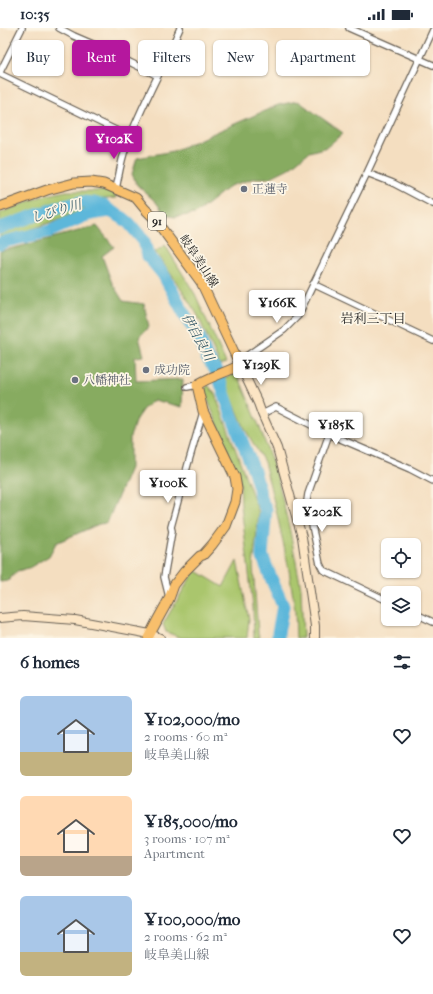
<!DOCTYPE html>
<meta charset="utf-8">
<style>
:root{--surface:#fff;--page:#f2f2f3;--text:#1f2937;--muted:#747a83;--accent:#b5179e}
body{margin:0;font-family:"IM FELL French Canon","Noto Serif JP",serif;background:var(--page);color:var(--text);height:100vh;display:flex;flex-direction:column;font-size:15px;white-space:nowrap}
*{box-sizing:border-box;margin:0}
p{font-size:13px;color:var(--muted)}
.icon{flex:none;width:22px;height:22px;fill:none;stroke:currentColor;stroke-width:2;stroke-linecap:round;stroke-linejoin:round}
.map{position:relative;height:610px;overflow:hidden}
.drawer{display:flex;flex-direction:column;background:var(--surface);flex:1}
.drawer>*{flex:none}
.hud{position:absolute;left:12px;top:12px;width:409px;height:36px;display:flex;gap:8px}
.tools{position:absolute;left:381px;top:510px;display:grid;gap:8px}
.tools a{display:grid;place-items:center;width:40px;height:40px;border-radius:6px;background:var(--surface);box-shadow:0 1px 3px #0004;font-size:20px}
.price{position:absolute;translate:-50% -34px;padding:0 9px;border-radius:4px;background:#fff;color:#222;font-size:13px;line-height:26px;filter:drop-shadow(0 1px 2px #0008)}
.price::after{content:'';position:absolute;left:50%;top:24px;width:12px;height:9px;margin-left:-6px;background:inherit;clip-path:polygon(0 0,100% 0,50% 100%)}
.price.selected{background:var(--accent);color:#fff}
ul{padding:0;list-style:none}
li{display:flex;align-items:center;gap:12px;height:100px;padding:0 20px}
li span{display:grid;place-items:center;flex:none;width:112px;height:80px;border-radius:6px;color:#555}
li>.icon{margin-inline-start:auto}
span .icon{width:48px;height:48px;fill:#fffc;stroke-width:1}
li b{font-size:17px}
h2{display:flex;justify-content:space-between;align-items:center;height:48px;padding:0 20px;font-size:17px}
.tag{padding:0 14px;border-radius:6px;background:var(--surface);box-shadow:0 1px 3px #0004;font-size:14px;line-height:36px}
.tag.selected{background:var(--accent);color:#fff}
.status{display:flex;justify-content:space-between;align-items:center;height:28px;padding:0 20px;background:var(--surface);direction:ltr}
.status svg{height:11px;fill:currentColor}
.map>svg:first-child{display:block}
.green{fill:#aac66d;stroke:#637144}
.forest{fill:#87ab60;stroke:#52643e}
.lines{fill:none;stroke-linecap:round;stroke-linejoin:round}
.river{stroke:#5db7da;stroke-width:13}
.street-casing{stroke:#686055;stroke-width:8}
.secondary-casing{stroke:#686055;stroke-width:10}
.primary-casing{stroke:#686055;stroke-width:11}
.street{stroke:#fff;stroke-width:5.5}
.secondary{stroke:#fce5c4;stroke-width:8}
.primary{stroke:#f8bf6c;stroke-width:9}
.worship-dot{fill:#6b7280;stroke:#fcf5e5;stroke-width:1.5}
.labels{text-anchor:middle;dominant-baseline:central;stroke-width:3.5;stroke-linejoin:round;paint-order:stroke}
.shield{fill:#fcf5e5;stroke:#5f5d58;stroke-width:1}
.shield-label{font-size:11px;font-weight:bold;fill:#1c1c1c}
.worship-label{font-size:12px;fill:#5b616d;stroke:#fcf5e5;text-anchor:start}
.street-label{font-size:12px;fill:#1c1c1c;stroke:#fcf5e5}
.water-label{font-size:13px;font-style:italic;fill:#365a68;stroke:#fcf5e5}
.neighbourhood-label{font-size:13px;fill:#1c1c1c;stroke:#fcf5e5}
</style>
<div class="status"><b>10:35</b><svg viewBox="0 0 49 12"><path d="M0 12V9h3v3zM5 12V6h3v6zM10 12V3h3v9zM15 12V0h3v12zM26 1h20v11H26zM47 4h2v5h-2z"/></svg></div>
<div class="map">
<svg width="433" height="610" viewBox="0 0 433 610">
<rect width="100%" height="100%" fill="#fcf5e5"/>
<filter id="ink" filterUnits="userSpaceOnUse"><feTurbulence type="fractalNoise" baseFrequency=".025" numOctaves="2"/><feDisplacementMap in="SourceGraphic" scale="8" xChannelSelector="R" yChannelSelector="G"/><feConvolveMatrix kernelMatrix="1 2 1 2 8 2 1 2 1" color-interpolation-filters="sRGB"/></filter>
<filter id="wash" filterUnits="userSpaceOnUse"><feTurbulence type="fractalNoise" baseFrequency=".012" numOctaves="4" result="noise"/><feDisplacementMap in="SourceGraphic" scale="16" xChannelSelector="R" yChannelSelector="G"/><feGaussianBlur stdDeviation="0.9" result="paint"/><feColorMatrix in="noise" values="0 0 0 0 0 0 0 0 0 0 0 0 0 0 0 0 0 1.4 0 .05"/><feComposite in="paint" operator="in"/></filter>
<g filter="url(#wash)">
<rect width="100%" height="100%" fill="#f4dec0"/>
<path class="green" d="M66,163H103L114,165L116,170L83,173L47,179L0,195V185L43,168Z
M92,179L0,213V204L60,184Z
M165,217L195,266L226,335L220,337L197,286L175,252L155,224Z
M235,346L238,347L260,400L277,448L290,503L301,560L303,610H296L295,583L289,542L277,486L264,434L245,401L223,350Z
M208,357L215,366L259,485L253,538L258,605L260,610H254L253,579L241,477L240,454L204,362Z
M237,533L249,591L247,610H182L166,604L163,596L195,542L223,559Z"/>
<path class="forest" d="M298,73L343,105L327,119L309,124L289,140L269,150H255L230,158L195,186L175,189L165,187L156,174L137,157L132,146L137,130L173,123L278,77Z
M97,198L114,219L102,228L112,255L123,273L144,276L149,299L139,309L144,328L135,329L136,353L183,351L182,379L154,372L143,381L136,391L130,409V440L107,495L99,496L56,515L49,528L29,540L17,543L8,553L0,554V223L18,219Z"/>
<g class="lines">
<path class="river" d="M0,200L59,179L81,174L93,175L103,177L110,183L123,190L129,195L144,213L148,228L163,246L185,287L199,309L206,328L217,344L232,388L254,443L259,460L260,470L266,481L262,527L271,550L283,578L278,605V610
M0,216L7,213L50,203L84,188L97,185L110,183"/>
</g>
</g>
<g filter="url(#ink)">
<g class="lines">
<defs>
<path id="street" d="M59,0L74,8L102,20L113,26L158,48
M349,0L433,37
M0,44L22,0
M0,46L130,109
M367,145L393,155L433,176
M116,161C119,147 121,132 126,119C141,78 163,40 180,0
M313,256L433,313
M239,333L284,302L298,288L367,145L433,2
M187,359L197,357
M262,386L276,379L329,406L410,441L433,453
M329,406L308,466L307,473L320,536L323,542L388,573
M169,569L164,549L172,503L171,499L188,436L203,384
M414,585L433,594"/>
<path id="secondary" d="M240,337L258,375L262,386L277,420L290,467L302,509L315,598V610
M0,590L23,588L75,592L150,606L160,610"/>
<path id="primary" d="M0,179L47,162L74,155L91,154L104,156L136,170L145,181L154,190L201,254L240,337C226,345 210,348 197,357L203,383L235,449L237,461L235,474L226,498L212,517L203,527L200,528L184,544L174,557L169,571L158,591L148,610"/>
</defs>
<use href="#street" class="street-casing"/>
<use href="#secondary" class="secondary-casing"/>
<use href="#primary" class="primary-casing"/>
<use href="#street" class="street"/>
<use href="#secondary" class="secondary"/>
<use href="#primary" class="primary"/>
</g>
</g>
<g class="worship-dot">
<circle cx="244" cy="161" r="4"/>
<circle cx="146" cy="342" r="4"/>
<circle cx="75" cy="352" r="4"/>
</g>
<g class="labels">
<rect class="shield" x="148" y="184" width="18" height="18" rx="3"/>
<g class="shield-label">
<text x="157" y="193">91</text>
</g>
<g class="worship-label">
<text x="252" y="161">正蓮寺</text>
<text x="154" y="342">成功院</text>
<text x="83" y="352">八幡神社</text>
</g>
<g class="street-label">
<text transform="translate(199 233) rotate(57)">岐阜美山線</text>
</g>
<g class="water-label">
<text transform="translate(56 183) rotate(-16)">しびり川</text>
<text transform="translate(198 309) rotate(61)">伊自良川</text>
</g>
<g class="neighbourhood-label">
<text x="373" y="290">岩利三丁目</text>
</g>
</g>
</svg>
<div class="tools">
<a><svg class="icon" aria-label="locate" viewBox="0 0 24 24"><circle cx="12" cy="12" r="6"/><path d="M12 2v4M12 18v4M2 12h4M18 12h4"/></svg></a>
<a><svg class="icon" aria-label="layers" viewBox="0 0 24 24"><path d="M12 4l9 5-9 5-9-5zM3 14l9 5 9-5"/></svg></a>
</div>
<b class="price selected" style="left:114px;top:132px">¥102K</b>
<b class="price" style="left:277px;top:296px">¥166K</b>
<b class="price" style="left:261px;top:358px">¥129K</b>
<b class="price" style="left:336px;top:418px">¥185K</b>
<b class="price" style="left:168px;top:476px">¥100K</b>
<b class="price" style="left:322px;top:505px">¥202K</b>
<div class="hud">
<a class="tag">Buy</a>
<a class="tag selected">Rent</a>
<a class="tag">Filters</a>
<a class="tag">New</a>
<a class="tag">Apartment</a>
</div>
</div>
<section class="drawer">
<h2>6 homes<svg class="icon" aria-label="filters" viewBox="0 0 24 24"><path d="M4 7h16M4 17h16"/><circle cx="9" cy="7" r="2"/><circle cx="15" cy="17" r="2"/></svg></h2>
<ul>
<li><span style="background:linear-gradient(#a9c7e8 70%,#c2b280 0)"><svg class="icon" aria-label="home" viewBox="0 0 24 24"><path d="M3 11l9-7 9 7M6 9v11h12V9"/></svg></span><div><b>¥102,000/mo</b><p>2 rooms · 60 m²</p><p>岐阜美山線</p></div><svg class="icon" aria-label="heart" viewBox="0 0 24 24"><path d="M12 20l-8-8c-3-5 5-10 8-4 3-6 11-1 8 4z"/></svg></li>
<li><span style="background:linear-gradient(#ffd9b3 75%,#b9a48a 0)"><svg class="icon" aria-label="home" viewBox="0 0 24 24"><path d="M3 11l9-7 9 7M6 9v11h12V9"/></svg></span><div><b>¥185,000/mo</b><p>3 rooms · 107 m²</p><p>Apartment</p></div><svg class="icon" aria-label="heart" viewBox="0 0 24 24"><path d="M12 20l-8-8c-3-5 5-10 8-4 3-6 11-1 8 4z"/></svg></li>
<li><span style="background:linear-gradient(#a9c7e8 70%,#c2b280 0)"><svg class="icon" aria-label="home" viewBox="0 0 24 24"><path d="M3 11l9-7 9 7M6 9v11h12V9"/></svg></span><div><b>¥100,000/mo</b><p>2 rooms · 62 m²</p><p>岐阜美山線</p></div><svg class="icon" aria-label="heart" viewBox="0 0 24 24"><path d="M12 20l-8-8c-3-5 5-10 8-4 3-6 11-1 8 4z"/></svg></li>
</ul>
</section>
